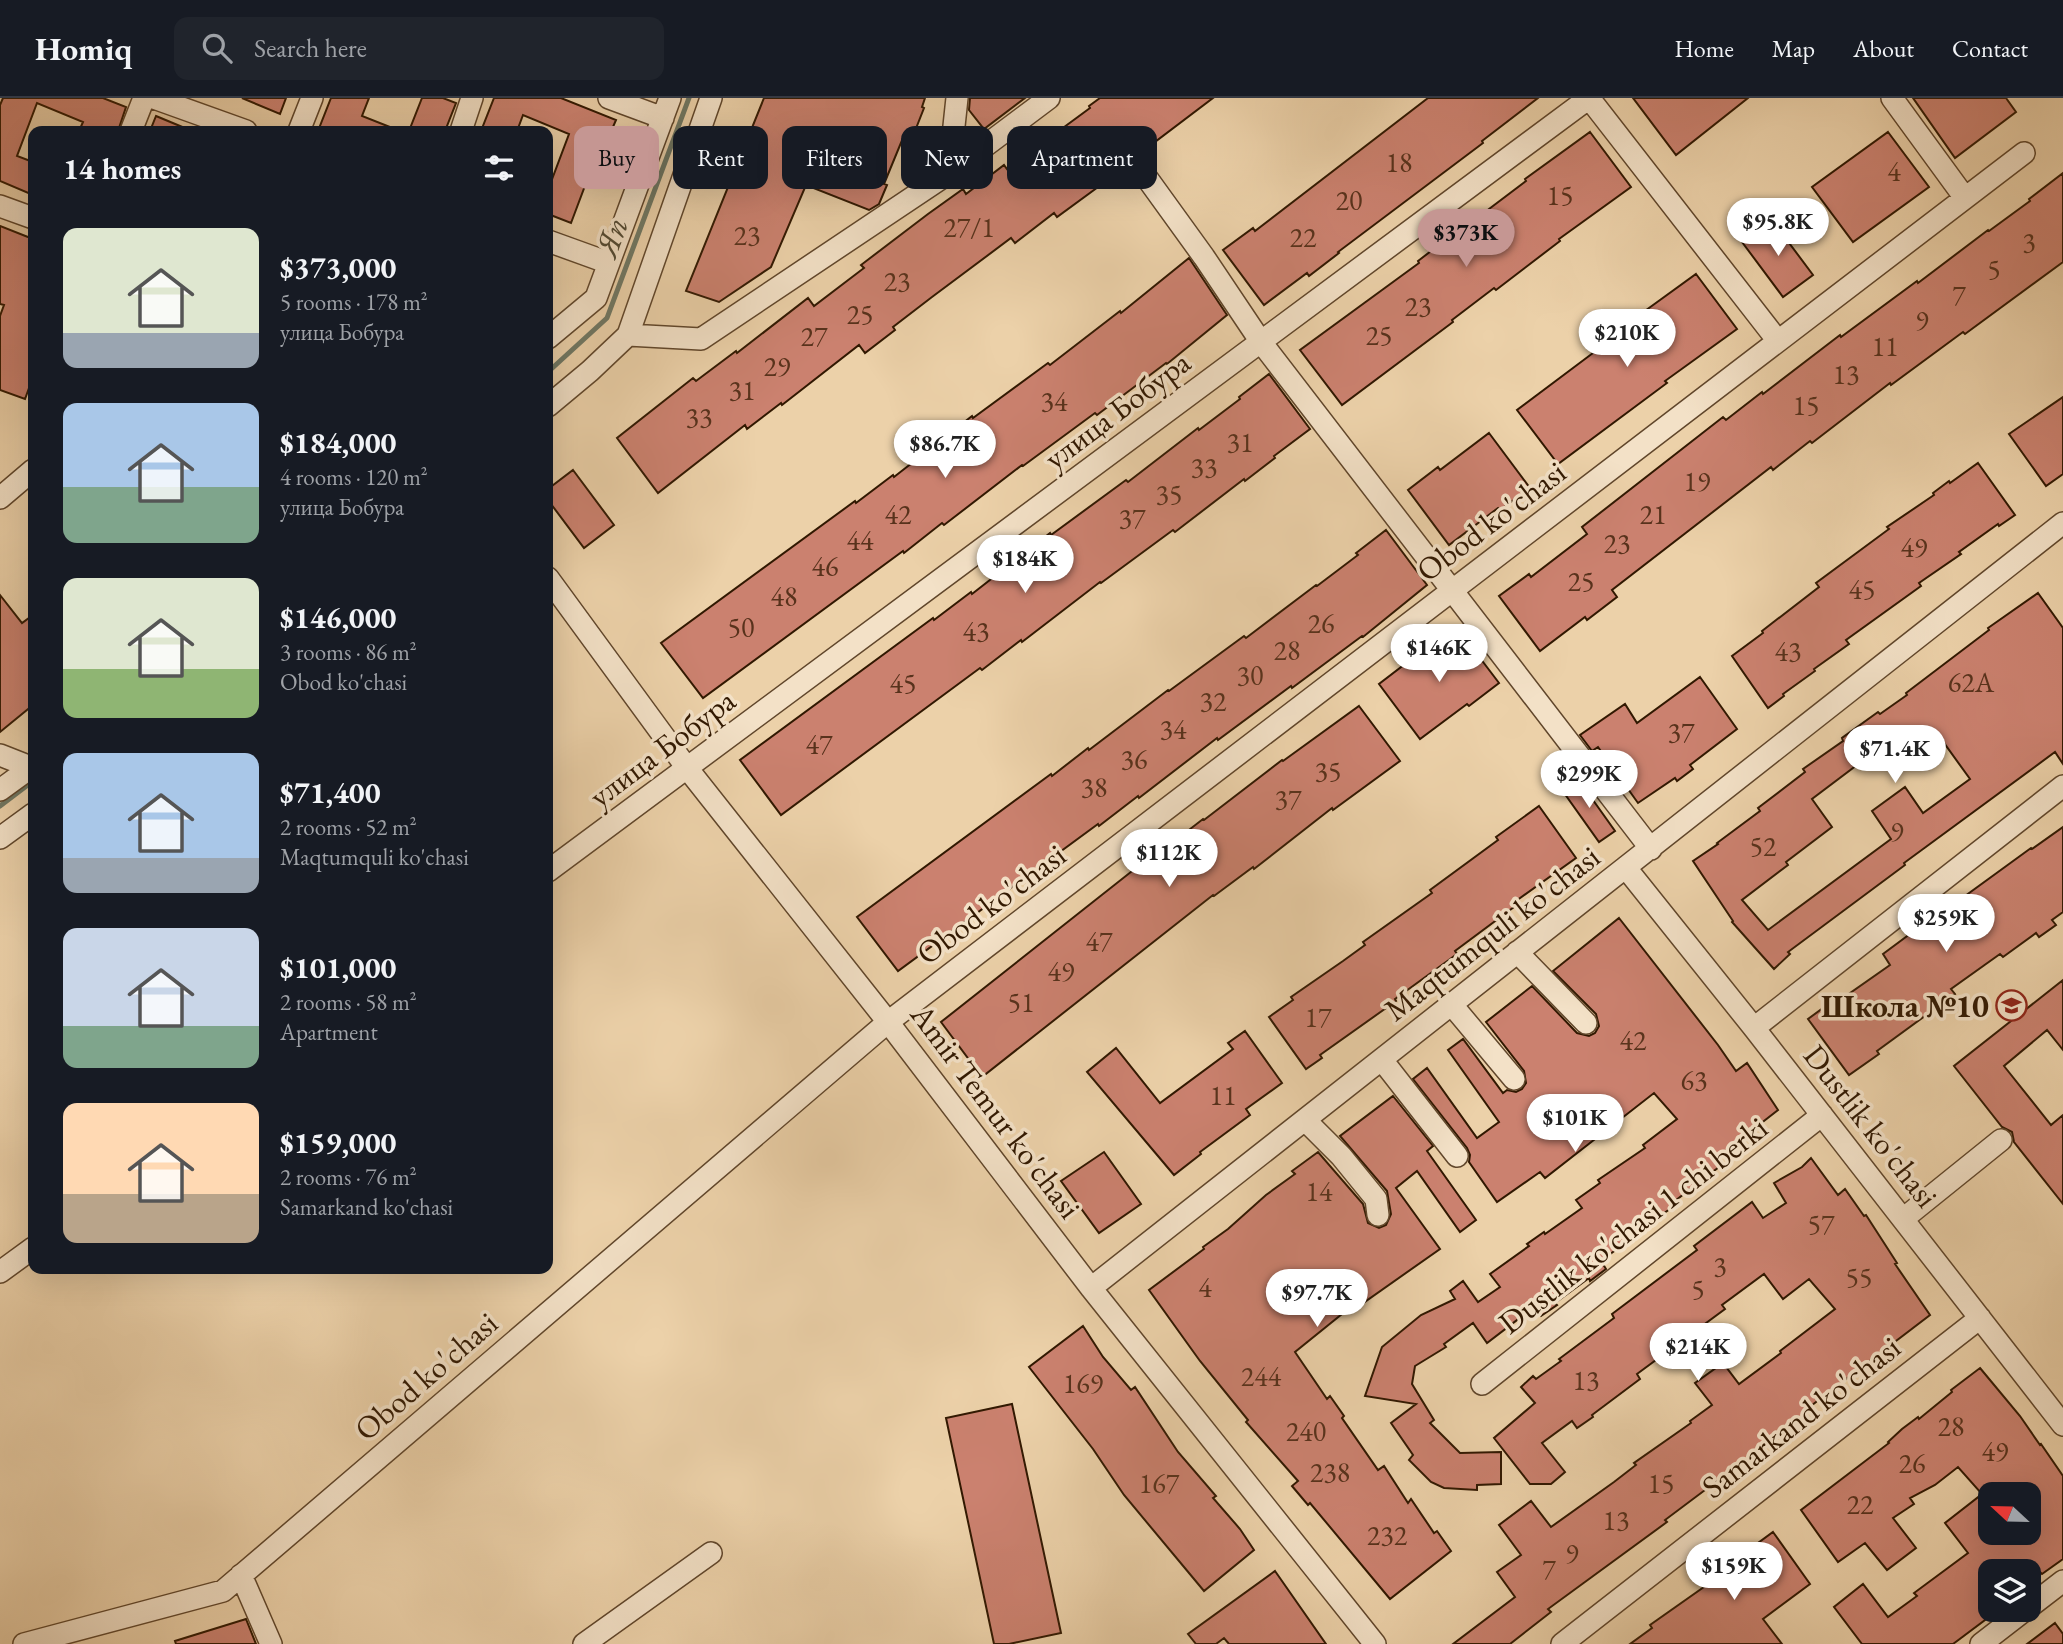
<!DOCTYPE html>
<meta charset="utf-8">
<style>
:root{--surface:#171b24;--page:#20242c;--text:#f1f3f6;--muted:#9ea1a6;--line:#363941;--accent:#c59692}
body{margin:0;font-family:"EB Garamond",serif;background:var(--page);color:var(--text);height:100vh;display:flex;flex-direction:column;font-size:26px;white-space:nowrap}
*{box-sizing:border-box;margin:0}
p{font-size:23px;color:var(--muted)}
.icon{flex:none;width:38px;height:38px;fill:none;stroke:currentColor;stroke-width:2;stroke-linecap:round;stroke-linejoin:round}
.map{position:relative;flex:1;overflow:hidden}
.panel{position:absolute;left:28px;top:28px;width:525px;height:1148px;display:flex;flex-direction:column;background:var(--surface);border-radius:14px;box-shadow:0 7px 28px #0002}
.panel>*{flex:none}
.top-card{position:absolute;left:574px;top:28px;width:665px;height:63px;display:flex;gap:14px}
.needle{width:46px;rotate:292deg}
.buttons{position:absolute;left:1978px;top:1384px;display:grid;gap:14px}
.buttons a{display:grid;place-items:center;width:63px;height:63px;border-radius:14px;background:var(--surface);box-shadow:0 7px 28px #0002;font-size:35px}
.price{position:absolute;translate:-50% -60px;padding:0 16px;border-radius:24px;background:#fff;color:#222;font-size:23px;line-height:46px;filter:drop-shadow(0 2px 4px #0008)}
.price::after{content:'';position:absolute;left:50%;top:42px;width:21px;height:16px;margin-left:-10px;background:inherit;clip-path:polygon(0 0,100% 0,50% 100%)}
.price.selected{background:var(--accent);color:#111}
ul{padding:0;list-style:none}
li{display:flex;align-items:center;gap:21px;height:175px;padding:0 35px}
li span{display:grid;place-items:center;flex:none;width:196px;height:140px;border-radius:14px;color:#555}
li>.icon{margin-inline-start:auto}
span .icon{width:84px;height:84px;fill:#fffc;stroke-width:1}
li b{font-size:30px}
h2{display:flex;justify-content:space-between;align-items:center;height:84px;padding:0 35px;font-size:30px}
.chip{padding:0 24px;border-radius:14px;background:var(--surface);box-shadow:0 7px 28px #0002;font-size:24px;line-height:63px}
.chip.selected{background:var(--accent);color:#111}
header{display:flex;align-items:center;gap:42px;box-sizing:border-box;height:98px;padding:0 35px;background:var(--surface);border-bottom:2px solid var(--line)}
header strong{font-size:33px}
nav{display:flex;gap:38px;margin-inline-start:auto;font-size:24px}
.search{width:490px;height:63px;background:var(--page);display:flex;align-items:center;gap:18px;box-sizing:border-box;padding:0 24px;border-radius:14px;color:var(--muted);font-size:26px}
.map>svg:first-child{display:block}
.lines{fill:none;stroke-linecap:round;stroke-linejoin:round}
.stream{stroke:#6f7763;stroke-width:5}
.building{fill:#cb816f;stroke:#311801;stroke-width:2;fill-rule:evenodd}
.minor-casing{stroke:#60462b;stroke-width:24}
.minor{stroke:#f3e1c7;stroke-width:21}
.labels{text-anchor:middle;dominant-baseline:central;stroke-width:7;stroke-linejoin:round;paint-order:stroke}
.number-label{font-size:28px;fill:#58321c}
.street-label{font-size:32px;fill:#311801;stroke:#f3e1c7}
.poi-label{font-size:32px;font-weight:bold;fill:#311801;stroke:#f3e1c7;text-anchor:end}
.water-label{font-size:33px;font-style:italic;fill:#504832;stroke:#f3e1c7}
</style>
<header>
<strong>Homiq</strong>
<div class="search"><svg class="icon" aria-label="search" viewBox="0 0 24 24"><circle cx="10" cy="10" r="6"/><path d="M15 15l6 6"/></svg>Search here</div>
<nav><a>Home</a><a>Map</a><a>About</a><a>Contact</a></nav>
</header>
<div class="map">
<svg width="2063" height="1546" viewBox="0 0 2063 1546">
<rect width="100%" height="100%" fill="#ecd1a9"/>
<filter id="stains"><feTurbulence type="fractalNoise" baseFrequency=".00286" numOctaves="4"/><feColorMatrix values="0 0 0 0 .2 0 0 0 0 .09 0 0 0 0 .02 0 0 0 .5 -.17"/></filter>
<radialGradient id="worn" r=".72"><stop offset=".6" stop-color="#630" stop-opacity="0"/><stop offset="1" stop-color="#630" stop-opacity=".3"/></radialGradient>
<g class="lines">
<path class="stream" d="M548,274L607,220L689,0
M0,708L33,683"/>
</g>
<path class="building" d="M3,0H103L126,9L118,33H79L83,24L37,5L17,58L33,64V97L0,83V7Z
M242,0H286L280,16Z
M331,0H369L362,18L400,33H318Z
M422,0H443L456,5L445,33H409Z
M494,0H561L616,22L604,50L600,48L571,125L548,116V92L569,36L523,17L517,33H481Z
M764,0H925L922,9L924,10L913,38L905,35L884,86L887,87L879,106L869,112L806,87L771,169L719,204L686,193Z
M970,0H1025L984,31L969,12Z
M1100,0H1213L1139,56L1131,59L1123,68L1124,70L1057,119L1054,115L1015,145L1011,140L932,199L893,229L895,232L865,255L859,247L782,307L781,305L747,331L745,327L658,395L617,340L693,280L696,283L736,253L737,255L808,200L814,208L864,170L861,167L928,116L963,91L966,96L1004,67L1007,71L1090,10L1089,8Z
M1428,0H1538L1482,43L1483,45L1338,154L1339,155L1309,178L1307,175L1264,207L1223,152L1253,130L1255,133Z
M1633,0H1748L1676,57Z
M1913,0H2006L2016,14L1955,60Z
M156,18L192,33H150Z
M1590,34L1631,89L1559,141L1560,143L1526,169L1496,192L1494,190L1452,222L1453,224L1342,307L1300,252L1419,165L1418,163L1448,140L1449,142L1489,111L1526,83L1525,81Z
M1888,34L1929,89L1853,144L1812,89Z
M2063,75V164L1965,236L1963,234L1891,287L1890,285L1812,345L1810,343L1773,372L1771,369L1612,492L1617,499L1587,522L1585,519L1540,553L1499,498L1529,476L1531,479L1587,436L1582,429L1723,319L1726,322L1762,294L1763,296L1840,237L1841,239L1917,183L1918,185L1988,132L1989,133L2030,103L2029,101Z
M1772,122L1813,177L1783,199L1742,144Z
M0,128L33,141V279L25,301L0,292V218L4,207L0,206Z
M1189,160L1227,217L1167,266L1166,265L1097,317L1095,315L1023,368L1022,367L944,427L942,425L904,455L903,453L703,600L661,545L855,403L856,405L893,377L894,379L972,318L973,320L1048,265L1050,267L1120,213L1121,215Z
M1696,176L1737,231L1665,283L1667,285L1558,366L1517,312L1633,225L1631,223Z
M1269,276L1310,331L1274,358L1275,360L1245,383L1244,381L1175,434L1173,432L1101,485L1100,484L1022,544L1021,542L982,572L980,570L781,717L740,662L933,520L934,522L971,494L972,496L1050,435L1051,437L1126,382L1128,384L1198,330L1199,332L1240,301L1239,299Z
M2063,299V376L2046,388L2009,336Z
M1489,335L1530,390L1500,412L1498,410L1449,447L1408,392L1438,369L1440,372Z
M1978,365L2015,417L1999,428L1998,426L1959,454L1961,456L1919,485L1921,488L1846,542L1849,546L1814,571L1815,573L1783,596L1784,598L1768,610L1732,558L1763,535L1762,533L1819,489L1816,485L1889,431L1887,429L1934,397L1933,395L1949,383L1950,385Z
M573,372L614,427L584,450L548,402V391Z
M1386,432L1427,487L1363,539L1362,538L1292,590L1291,588L1218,642L1217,640L1139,700L1138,698L1099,728L1098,726L898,873L857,819L1051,676L1052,678L1088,650L1089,652L1168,592L1169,593L1244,538L1246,540L1316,487L1317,488L1358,457L1356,455Z
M2038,495L2063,530V666L2055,654L1904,765L1905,767L1788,854L1790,856L1774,871L1732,824L1733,823L1693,763L1718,746L1717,745L1760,713L1758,710L1805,674L1803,671L1843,643L1842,640L1878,614L1880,616L1907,597L1906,595L1989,532L1988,530ZM1898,636L1918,664L1944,645L1970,681L1923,715L1905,689L1872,713L1891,741L1768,832L1742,802L1788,767L1786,764L1832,729L1812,701Z
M0,497L22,525L33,517V607L0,634Z
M1458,531L1499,585L1469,608L1467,606L1420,641L1379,586L1409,563L1411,566Z
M1700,579L1737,631L1690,667L1693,671L1677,683L1675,680L1638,705L1598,649L1592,653L1580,637L1625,606L1637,625Z
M1359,608L1400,663L1333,712L1332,710L1254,771L1253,769L1214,798L1213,797L982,979L941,924L1165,747L1167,749L1203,721L1204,722L1282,662L1283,663Z
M1578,681L1615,733L1599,744L1562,692Z
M1539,708L1576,760L1516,803L1518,806L1455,853L1457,856L1395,901L1396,903L1320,957L1322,960L1306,971L1269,919L1293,902L1291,899L1343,863L1365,847L1363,844L1432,795L1430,792L1498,742L1496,739Z
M2063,729V814L2052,822L2056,827L2039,839L2036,835L2003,859L2000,856L1951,891L1955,896L1877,953L1879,956L1849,977L1808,921L1838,899L1840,902L1890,867L1883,856L1953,804L1954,806L2031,750L2032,751Z
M1619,820L1718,947L1736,973L1747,965L1778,1012L1714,1062L1719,1069L1671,1106L1673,1109L1627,1140L1629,1142L1601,1163L1606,1171L1590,1183L1589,1180L1555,1205L1557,1207L1541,1218L1534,1209L1487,1245L1473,1225L1444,1246L1446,1249L1415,1268L1412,1286L1434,1322L1430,1325L1460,1355L1501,1354V1386L1477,1387V1392L1444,1390L1431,1384L1409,1362L1413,1357L1391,1325L1416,1306L1365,1298L1382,1249L1421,1217L1455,1201L1450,1193L1463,1183L1478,1204L1500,1189L1490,1176L1529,1148L1527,1146L1544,1134L1545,1136L1582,1110L1576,1102L1600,1085L1598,1082L1645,1050L1643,1047L1677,1021L1654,995L1545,1080L1540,1074L1497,1104L1469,1064L1470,1057L1467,1050L1413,981L1427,970L1477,1040L1499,1024L1448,952L1463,941L1503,995L1507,992L1516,994L1522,991L1526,985L1524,973L1486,924L1532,888L1577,935L1589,938L1595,935L1599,928L1596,916L1553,873Z
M2063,882V952L2047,932L2004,968L2051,1027L2063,1017V1106L2014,1044L2012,1034L2002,1029L1954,968Z
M1245,933L1282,985L1246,1011L1250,1017L1200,1054L1201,1056L1174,1077L1087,974L1116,950L1160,1005L1233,951L1228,945Z
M1393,998L1433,1048L1427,1053L1476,1122L1460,1134L1417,1073L1396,1090L1440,1151L1349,1215L1347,1212L1295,1254L1327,1301L1330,1298L1344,1318L1342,1320L1378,1372L1384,1368L1408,1405L1411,1401L1434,1435L1437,1433L1451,1453L1390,1501L1310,1405L1308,1407L1292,1388L1298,1383L1246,1324L1248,1322L1200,1263L1149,1192L1204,1151L1203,1149L1228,1131L1266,1097L1295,1076L1292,1073L1318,1054L1363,1106L1368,1125L1379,1130L1386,1127L1391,1116L1387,1093L1340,1038Z
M1104,1054L1141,1106L1099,1135L1061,1083Z
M1811,1060L1838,1097L1845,1091L1864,1118L1866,1117L1897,1165L1895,1166L1930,1217L1803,1314L1805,1317L1665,1422L1667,1424L1548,1511L1551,1514L1510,1546H1453L1515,1499L1497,1474L1521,1457L1499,1427L1531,1403L1551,1429L1614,1384L1636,1367L1634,1365L1691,1325L1690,1323L1712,1307L1695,1285L1723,1265L1739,1286L1781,1255L1780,1253L1835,1211L1809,1181L1783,1201L1764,1176L1722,1207L1725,1211L1637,1276L1640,1281L1592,1317L1593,1319L1577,1330L1572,1323L1542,1345L1565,1374L1551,1386H1530L1494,1340L1535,1305L1521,1289L1533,1278L1536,1281L1561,1263L1559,1261L1614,1220L1612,1216L1697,1152L1694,1148L1752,1104L1763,1120L1786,1105L1774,1085L1802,1069Z
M1083,1228L1103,1259L1131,1292L1135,1289L1178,1354L1216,1398L1213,1400L1240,1431L1254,1452L1204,1493L1124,1397L1093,1351L1029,1269Z
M1980,1270L2020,1318L2040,1347L2041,1346L2063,1378V1461L2042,1476L2040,1474H1990V1512L1993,1516L1953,1546H1862L1834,1509L1863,1486L1888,1519L1917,1498L1914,1495L1968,1455L1945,1425L1982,1396L1958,1369L1935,1387L1910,1400L1914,1406L1893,1420L1916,1450L1887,1472L1865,1445L1838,1464L1801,1412L1889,1345L1888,1344L1902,1331L1918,1319L1919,1321L1952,1294L1951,1292ZM1990,1396H2028V1435H1990Z
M1012,1306L1061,1535L1009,1546H994L946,1320Z
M1773,1434L1810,1486L1763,1521L1782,1546H1630L1652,1530L1650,1527L1711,1484L1709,1481Z
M1275,1473L1326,1546H1229L1224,1540L1216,1546H1196L1188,1536Z
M246,1521L256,1546H176L175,1543Z
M2055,1525L2063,1536V1546H2027Z"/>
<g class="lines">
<defs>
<path id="minor" d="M154,0L246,33
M609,0L663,20
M1589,0L1778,243
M1892,0L1965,100
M131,33L144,0
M299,33L312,0
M461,33L472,0
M1139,69L1204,159L1261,244L1651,751
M949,75L957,0
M0,108L33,120
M548,143L609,165
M628,237L701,241L949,75L1049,0
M548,240L596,200L670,0
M548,308L590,273L628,237L711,0
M0,400L33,372
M548,480L687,670L888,924L1091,1190L1375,1546
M0,657L33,670
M0,692L33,668
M0,740L33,716
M1626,770L1754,930L2063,1327
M548,773L1589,0
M1517,854L1586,925
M1452,907L1514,981
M1754,930L2063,688
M1382,962L1457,1058
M1305,1022L1341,1058L1376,1101L1378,1117
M1903,1121L2001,1042
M0,1174L33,1150
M1091,1190L2063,425
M1482,1286L1822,1017
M241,1477L271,1546
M2028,1510L2063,1483
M24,1546L223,1493L888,924L2024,55
M584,1546L711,1455
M1562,1546L1980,1220
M1981,1546L2025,1512"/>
</defs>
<use href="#minor" class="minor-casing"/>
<use href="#minor" class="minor"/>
</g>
<defs>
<symbol id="school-ring" viewBox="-11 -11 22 22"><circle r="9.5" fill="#f3e1c7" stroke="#8f2418" stroke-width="1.5"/><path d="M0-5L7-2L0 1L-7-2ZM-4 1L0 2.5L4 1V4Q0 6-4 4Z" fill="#8f2418"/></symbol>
</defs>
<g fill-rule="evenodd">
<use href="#school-ring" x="1994" y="890" width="35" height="35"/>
</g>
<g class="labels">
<g class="number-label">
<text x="1399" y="64">18</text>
<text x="1894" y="73">4</text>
<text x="1560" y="97">15</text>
<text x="1349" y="102">20</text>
<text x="969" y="129">27/1</text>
<text x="747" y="137">23</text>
<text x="1303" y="139">22</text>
<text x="2029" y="144">3</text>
<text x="1994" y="171">5</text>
<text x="897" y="183">23</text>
<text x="1959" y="197">7</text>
<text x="1418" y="208">23</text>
<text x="860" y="216">25</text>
<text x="1922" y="222">9</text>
<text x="1379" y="237">25</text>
<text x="814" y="238">27</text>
<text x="1885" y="248">11</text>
<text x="777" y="268">29</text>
<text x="1846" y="276">13</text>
<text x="742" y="292">31</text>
<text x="1054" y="303">34</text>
<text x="1806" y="307">15</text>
<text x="699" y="319">33</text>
<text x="1240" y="344">31</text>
<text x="1204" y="369">33</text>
<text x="1697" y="383">19</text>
<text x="1169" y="396">35</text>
<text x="898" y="416">42</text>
<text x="1653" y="416">21</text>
<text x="1132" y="420">37</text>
<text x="860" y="442">44</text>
<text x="1617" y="445">23</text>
<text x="1914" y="449">49</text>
<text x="825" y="468">46</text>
<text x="1581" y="483">25</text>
<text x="1862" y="491">45</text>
<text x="784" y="498">48</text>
<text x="1321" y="525">26</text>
<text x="741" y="529">50</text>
<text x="976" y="533">43</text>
<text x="1287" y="552">28</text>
<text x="1788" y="553">43</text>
<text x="1250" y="577">30</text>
<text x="1971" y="584">62А</text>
<text x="903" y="585">45</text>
<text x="1213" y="603">32</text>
<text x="1173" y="631">34</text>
<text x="1681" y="634">37</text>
<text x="819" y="646">47</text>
<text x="1134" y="661">36</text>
<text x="1328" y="673">35</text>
<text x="1094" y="689">38</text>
<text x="1288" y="701">37</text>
<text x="1897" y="733">9</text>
<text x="1763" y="748">52</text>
<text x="1099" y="843">47</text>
<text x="1061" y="873">49</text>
<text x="1021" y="904">51</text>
<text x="1318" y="919">17</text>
<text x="1633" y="942">42</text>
<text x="1694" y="982">63</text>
<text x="1223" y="997">11</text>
<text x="1319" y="1093">14</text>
<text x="1821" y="1126">57</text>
<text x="1720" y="1168">3</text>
<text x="1859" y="1179">55</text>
<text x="1205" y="1189">4</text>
<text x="1698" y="1191">5</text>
<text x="1261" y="1278">244</text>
<text x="1586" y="1282">13</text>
<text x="1083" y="1285">169</text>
<text x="1951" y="1328">28</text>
<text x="1306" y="1333">240</text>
<text x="1995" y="1353">49</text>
<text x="1912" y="1365">26</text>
<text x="1330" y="1374">238</text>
<text x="1159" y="1385">167</text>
<text x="1661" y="1385">15</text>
<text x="1860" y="1406">22</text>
<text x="1616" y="1422">13</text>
<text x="1387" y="1437">232</text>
<text x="1572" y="1455">9</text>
<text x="1549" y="1471">7</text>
</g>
<g class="street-label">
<text transform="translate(1117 312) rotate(-37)">улица Бобура</text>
<text transform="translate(1491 423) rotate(-37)">Obod ko'chasi</text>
<text transform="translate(662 650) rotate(-37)">улица Бобура</text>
<text transform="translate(991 806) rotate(-37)">Obod ko'chasi</text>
<text transform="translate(1492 835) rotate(-38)">Maqtumquli ko'chasi</text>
<text transform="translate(996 1013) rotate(53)">Amir Temur ko'chasi</text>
<text transform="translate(1871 1028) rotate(52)">Dustlik ko'chasi</text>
<text transform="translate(1633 1127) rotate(-38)">Dustlik ko'chasi 1 chi berki</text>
<text transform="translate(426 1278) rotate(-41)">Obod ko'chasi</text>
<text transform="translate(1801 1319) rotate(-38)">Samarkand ko'chasi</text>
</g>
<g class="poi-label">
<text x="1989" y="908">Школа №10</text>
</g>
<g class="water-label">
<text transform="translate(611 139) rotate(-70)">Яп</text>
</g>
</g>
<rect width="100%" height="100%" filter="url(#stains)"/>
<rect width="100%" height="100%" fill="url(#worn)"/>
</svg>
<div class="buttons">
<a><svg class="needle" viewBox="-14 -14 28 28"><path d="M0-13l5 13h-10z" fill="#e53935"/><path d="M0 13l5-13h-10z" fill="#9ea1a6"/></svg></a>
<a><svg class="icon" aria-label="layers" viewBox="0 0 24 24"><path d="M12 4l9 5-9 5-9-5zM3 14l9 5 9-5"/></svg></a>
</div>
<b class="price" style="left:1778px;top:160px">$95.8K</b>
<b class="price selected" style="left:1466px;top:171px">$373K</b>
<b class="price" style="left:1627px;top:271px">$210K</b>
<b class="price" style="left:945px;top:382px">$86.7K</b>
<b class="price" style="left:1025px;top:497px">$184K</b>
<b class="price" style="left:1439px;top:586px">$146K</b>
<b class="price" style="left:1895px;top:687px">$71.4K</b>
<b class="price" style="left:1589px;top:712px">$299K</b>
<b class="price" style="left:1169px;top:791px">$112K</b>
<b class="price" style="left:1946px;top:856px">$259K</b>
<b class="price" style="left:1575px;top:1056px">$101K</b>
<b class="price" style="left:1317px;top:1231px">$97.7K</b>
<b class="price" style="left:1698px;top:1285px">$214K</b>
<b class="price" style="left:1734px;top:1504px">$159K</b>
<div class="top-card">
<a class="chip selected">Buy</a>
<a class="chip">Rent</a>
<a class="chip">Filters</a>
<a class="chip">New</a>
<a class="chip">Apartment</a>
</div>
<section class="panel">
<h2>14 homes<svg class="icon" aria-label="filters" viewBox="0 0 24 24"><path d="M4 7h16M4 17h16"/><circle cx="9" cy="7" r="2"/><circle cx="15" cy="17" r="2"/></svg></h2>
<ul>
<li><span style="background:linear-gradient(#dfe7d0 75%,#9aa5b1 0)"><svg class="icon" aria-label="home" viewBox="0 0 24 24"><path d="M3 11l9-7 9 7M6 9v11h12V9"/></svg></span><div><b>$373,000</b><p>5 rooms · 178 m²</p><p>улица Бобура</p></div></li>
<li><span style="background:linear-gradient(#a9c7e8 60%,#7fa58c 0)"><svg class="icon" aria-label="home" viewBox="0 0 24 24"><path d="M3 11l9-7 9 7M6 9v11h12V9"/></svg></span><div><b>$184,000</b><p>4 rooms · 120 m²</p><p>улица Бобура</p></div></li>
<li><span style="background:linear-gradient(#dfe7d0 65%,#8fb573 0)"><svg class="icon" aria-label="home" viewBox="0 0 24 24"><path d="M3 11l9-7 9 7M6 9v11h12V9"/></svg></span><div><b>$146,000</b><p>3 rooms · 86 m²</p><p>Obod ko'chasi</p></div></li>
<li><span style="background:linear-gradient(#a9c7e8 75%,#9aa5b1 0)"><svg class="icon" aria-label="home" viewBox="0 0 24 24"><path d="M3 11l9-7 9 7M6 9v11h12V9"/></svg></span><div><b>$71,400</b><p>2 rooms · 52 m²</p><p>Maqtumquli ko'chasi</p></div></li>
<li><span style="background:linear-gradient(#c9d6e8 70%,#7fa58c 0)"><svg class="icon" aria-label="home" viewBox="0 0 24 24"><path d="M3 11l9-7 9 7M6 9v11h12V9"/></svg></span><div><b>$101,000</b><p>2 rooms · 58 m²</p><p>Apartment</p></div></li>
<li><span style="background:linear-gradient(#ffd9b3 65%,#b9a48a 0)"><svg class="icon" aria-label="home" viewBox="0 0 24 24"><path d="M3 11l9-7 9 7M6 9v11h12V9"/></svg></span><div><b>$159,000</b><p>2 rooms · 76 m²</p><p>Samarkand ko'chasi</p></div></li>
</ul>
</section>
</div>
